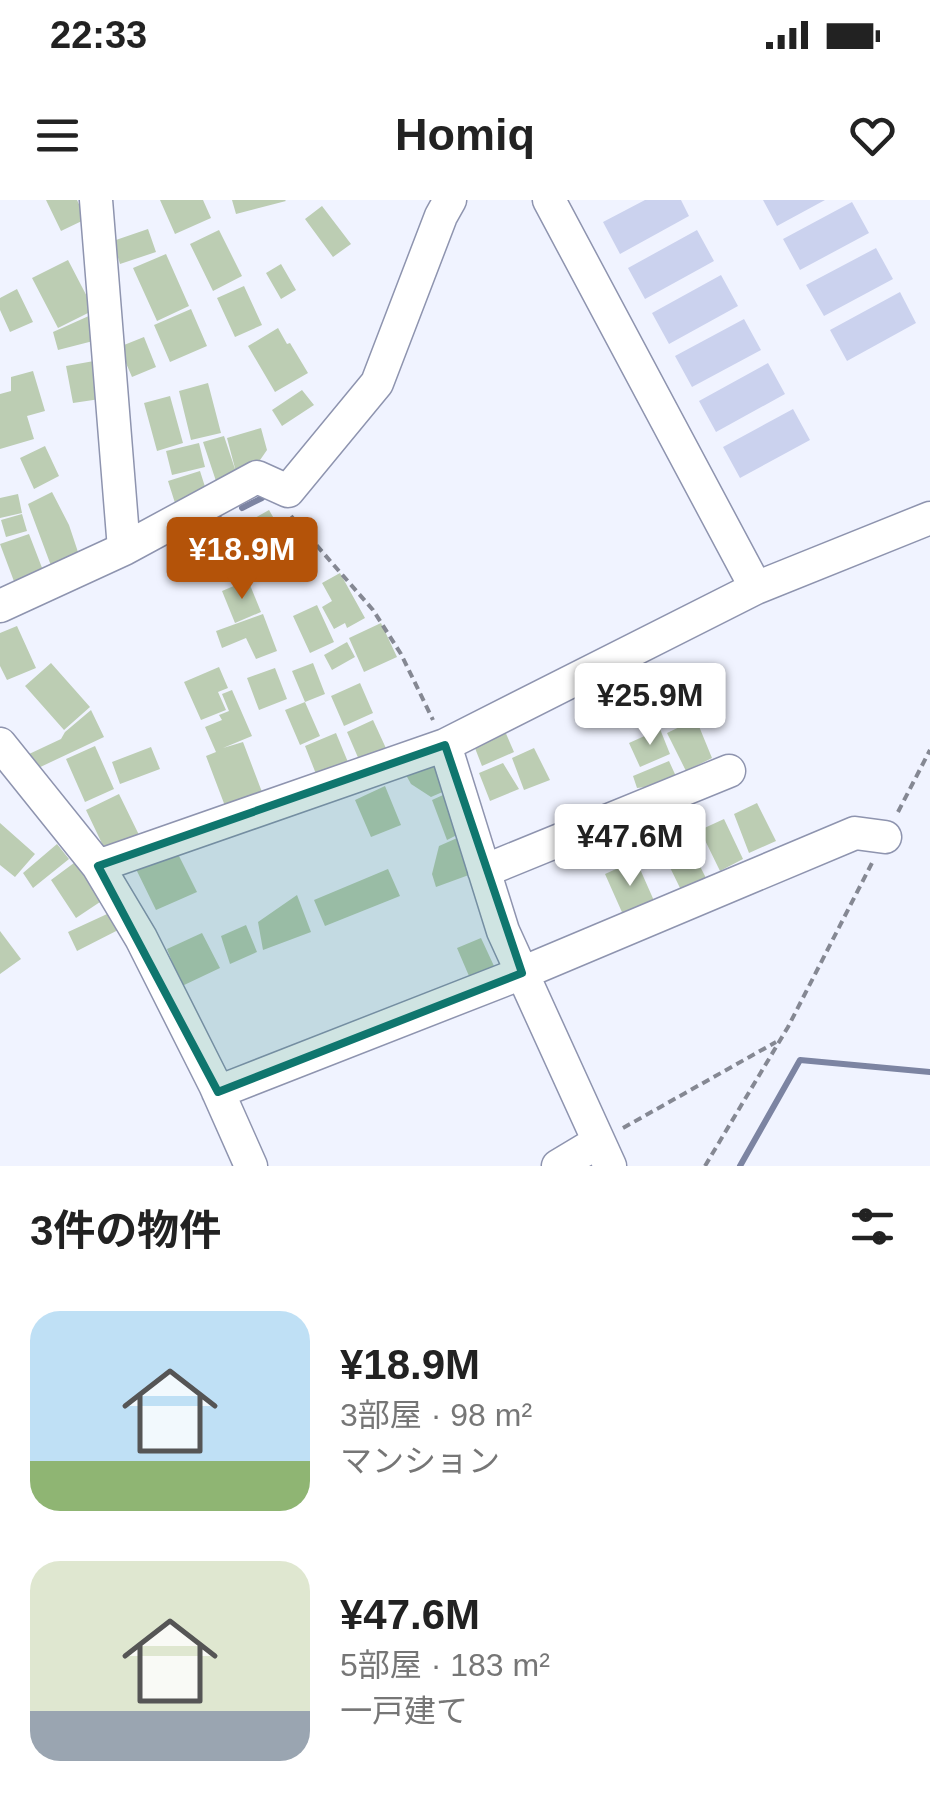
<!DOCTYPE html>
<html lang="ja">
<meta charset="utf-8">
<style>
:root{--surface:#fff;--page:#f2f2f2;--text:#222;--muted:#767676;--accent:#b45309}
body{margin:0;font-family:Helvetica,"Noto Sans JP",sans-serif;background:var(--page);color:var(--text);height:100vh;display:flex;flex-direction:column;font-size:38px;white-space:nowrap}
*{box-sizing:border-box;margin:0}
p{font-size:32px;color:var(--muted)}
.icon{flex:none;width:55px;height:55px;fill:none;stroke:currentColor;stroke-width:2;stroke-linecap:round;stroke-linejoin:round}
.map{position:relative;height:966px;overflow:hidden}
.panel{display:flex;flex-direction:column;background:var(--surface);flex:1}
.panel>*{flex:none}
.price{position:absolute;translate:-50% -85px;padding:0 22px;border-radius:10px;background:#fff;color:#222;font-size:32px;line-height:65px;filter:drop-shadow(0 2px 5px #0008)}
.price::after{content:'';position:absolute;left:50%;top:60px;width:30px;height:22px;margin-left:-15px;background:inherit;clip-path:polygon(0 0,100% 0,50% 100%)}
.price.selected{background:var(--accent);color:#fff}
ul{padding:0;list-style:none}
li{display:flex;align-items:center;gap:30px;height:250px;padding:0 30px}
li span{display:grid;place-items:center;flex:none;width:280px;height:200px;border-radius:30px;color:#555}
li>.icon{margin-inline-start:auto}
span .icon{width:120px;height:120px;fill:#fffc;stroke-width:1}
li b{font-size:42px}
h2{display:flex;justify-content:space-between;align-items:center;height:120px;padding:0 30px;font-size:42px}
.status{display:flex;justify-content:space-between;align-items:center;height:70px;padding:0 50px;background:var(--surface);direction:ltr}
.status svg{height:28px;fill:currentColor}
header{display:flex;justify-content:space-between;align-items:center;height:130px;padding:0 30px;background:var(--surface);font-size:45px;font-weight:800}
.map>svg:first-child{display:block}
.green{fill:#cbd2ee}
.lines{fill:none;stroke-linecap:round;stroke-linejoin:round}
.stream{stroke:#7c84a2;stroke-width:6}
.building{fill:#bccdb3}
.minor-casing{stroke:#8e94af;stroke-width:35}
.path{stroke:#858893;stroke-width:4;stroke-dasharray:8 5;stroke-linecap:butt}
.minor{stroke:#fff;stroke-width:32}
.marked{fill:#0f766e;fill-opacity:0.2;stroke:#0f766e;stroke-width:8;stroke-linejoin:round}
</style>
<div class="status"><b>22:33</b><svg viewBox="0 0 49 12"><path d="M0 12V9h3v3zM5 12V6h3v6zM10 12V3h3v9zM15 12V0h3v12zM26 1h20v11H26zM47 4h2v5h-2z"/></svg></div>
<header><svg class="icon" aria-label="menu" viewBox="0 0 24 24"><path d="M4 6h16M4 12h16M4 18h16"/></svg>Homiq<svg class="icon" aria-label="heart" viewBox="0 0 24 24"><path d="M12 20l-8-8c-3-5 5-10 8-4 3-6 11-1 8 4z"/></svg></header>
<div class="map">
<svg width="930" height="966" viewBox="0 0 930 966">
<rect width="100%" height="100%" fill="#f0f3ff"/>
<path class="green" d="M645,0H681L689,16L620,54L603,22Z
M763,0H825L777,26Z
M852,2L869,33L800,70L783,39Z
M697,30L714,61L645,99L628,68Z
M876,48L893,79L824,116L806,85Z
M721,75L738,106L669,144L652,113Z
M900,92L916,123L847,161L830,130Z
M744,119L761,150L692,187L675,156Z
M768,163L785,194L716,232L699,201Z
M793,209L810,240L740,278L723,247Z"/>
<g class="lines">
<path class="stream" d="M242,308L262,298
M183,335L219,318
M740,966L800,860L930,872"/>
</g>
<path class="building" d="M46,0H77L86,19L61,31Z
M160,0H203L211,18L175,34Z
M232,0H285L286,1L236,14Z
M322,6L351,44L333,57L305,19Z
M148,29L156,52L120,64L113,41Z
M219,30L242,76L213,91L190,44Z
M166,54L189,106L157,121L133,68Z
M68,60L94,110L58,128L32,78Z
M281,64L296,90L281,99L266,73Z
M244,86L262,125L235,137L217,98Z
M17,89L33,122L10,132L0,110V98Z
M191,109L207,146L170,162L154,125Z
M91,115L97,140L58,150L53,132Z
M278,128L287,144L290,143L308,173L275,192L248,146Z
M144,137L156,167L132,177L119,147Z
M94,161L100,199L73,203L66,166Z
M33,171L45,211L27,216L34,239L0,249V194L11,191V177Z
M208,183L221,233L191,240L179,191Z
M302,190L314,205L282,226L272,210Z
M170,196L183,243L157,251L144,203Z
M261,228L267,250L249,276L217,284L203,242L224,236L236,272L227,238Z
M199,243L205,267L172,275L166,251Z
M45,246L59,276L34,289L20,258Z
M200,271L207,293L175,303L168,281Z
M52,292L69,325L79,355L53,371L28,304Z
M18,294L22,313L0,318V298Z
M269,310L276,322L288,320L307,355L278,371L262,340L254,344L244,324Z
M22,314L27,331L6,337L1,320Z
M230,327L246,369L211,382L201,342Z
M29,334L44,373L15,384L0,344Z
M340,373L365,418L347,428L345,423L334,429L322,407L332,401L322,383Z
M248,380L261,412L235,423L222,391Z
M317,405L334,442L310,453L293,416Z
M263,414L277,451L256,459L246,438L222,448L216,431Z
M381,423L397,457L364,472L349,438Z
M17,426L36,468L7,480L0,466V433Z
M347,442L355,457L332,470L324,455Z
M51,463L90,507L64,530L25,486Z
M313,463L325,494L305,502L292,471Z
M673,465L694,508L665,522L644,480Z
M219,467L228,488L218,492L226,510L201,520L184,482Z
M275,468L287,499L259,510L247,478Z
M360,483L373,513L344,526L331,496Z
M232,490L252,536L223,548L243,542L262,592L225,606L206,556L216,552L205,527L222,520L219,515L229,511L222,494Z
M305,502L320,536L300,545L285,510Z
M91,510L104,537L34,570L27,555L61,539L65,532Z
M696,519L712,558L686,571L667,533Z
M373,520L390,557L363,569L347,532Z
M504,529L514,552L482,566L473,543Z
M660,529L670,554L640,567L629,543Z
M336,533L350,567L318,579L305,546Z
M95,546L114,589L85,602L66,559Z
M151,547L160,569L120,584L112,562Z
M534,548L550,580L524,590L512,558Z
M441,558L454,587L431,597L411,584L406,575Z
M669,561L679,583L637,588L633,576Z
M503,563L519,589L490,601L479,573Z
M385,586L401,625L371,637L355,600Z
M452,591L467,630L447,640L432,600Z
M119,594L140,637L107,654L86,610Z
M757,603L776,641L749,653L734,614Z
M724,619L743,659L720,671L700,630Z
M0,623L35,654L15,677L0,665Z
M464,635L477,672L436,687L432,674L439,646Z
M685,637L706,678L681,690L661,649Z
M57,644L69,659L33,688L23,673Z
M177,652L197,692L156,710L135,667Z
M78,660L109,696L76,718L51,680Z
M636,660L655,703L625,719L605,674Z
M388,669L400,696L325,726L314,700Z
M297,695L311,732L263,750L258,722Z
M118,709L126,726L77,751L68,732Z
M246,725L257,752L230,764L221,736Z
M0,731L21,759L0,774Z
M202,733L220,768L182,786L167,749Z
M481,738L500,779L475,790L457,748Z"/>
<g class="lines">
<defs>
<path id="minor" d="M96,0L124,349
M549,0L756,388
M0,406L124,349L257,277L288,291L377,183L441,16L450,0
M0,544L98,666L141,738L215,885L251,966
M445,545L503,731L610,966
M98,666L445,545L756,388L930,318
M484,671L729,571
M218,892L522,773L855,633L885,637
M558,966L598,942"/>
</defs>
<use href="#minor" class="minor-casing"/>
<path class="path" d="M291,316L373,410L401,454L433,520
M898,612L930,550
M623,928L776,842
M705,966L788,827L873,661"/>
<use href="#minor" class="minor"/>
</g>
<path class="marked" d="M445,545L522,773L218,892L98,666Z"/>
</svg>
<b class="price selected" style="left:242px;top:402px">¥18.9M</b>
<b class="price" style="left:650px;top:548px">¥25.9M</b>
<b class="price" style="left:630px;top:689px">¥47.6M</b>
</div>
<section class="panel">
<h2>3件の物件<svg class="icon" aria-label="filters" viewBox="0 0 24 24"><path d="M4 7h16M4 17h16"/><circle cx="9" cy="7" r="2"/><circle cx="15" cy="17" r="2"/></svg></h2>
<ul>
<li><span style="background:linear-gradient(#bfe0f5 75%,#8fb573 0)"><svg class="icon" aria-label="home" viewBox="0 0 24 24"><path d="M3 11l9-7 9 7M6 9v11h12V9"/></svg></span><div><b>¥18.9M</b><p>3部屋 · 98 m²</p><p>マンション</p></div></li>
<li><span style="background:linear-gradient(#dfe7d0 75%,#9aa5b1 0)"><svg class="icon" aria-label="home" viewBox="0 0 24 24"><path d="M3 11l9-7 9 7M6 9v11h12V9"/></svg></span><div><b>¥47.6M</b><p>5部屋 · 183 m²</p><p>一戸建て</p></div></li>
</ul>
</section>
